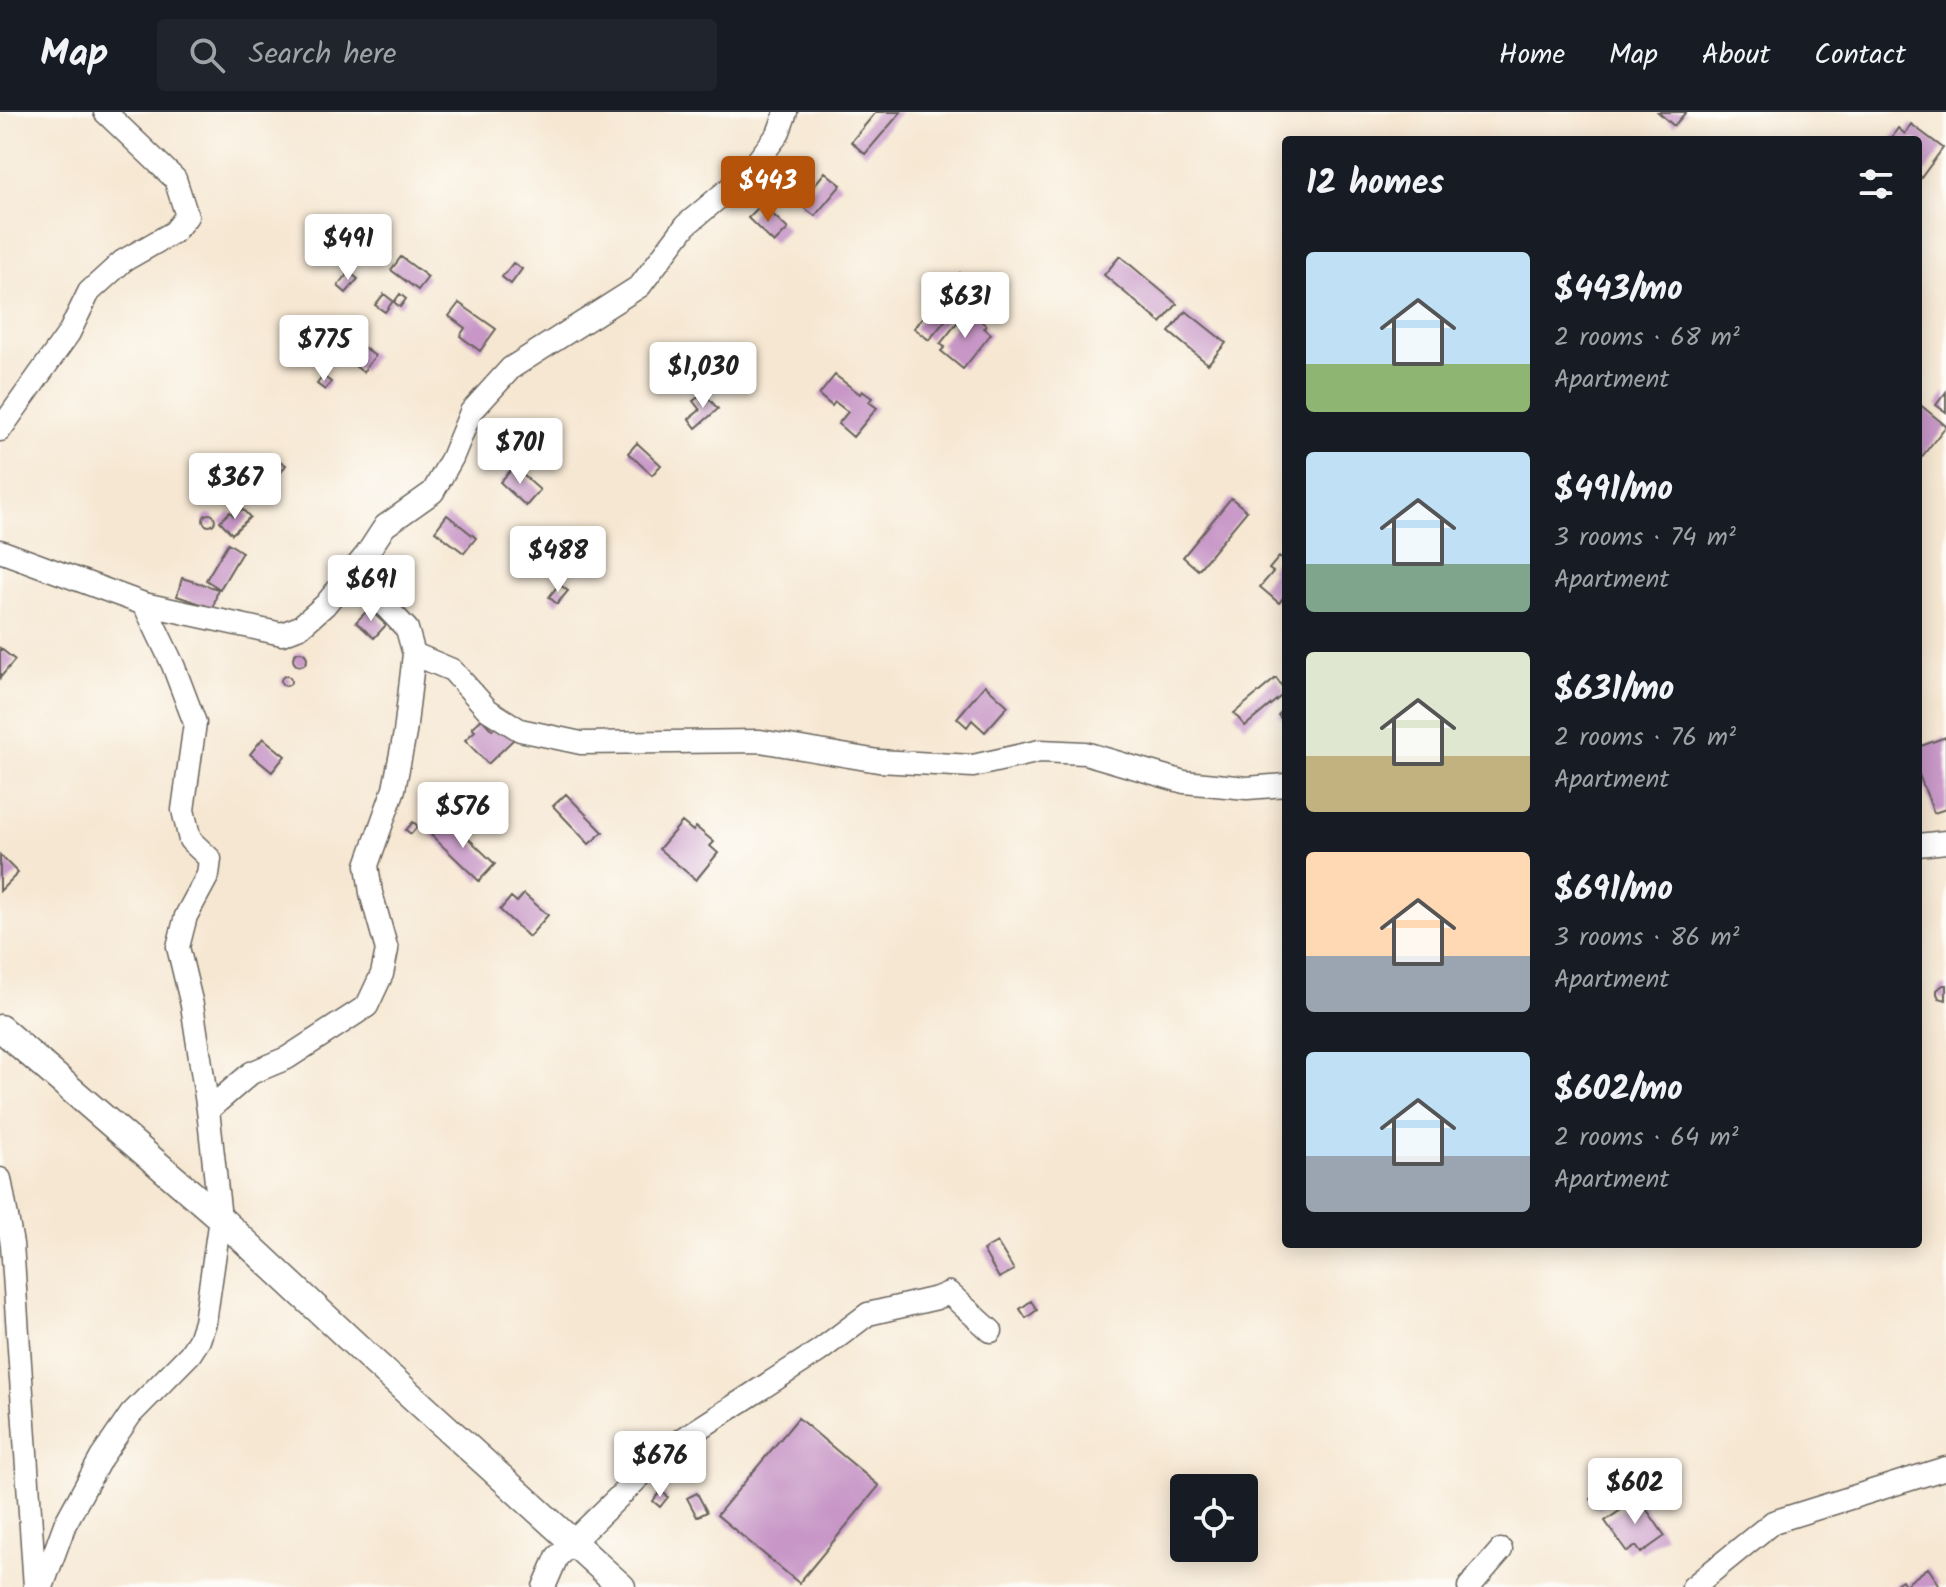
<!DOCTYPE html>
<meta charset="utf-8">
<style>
:root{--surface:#171b24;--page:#20242c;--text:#f1f3f6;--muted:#9ea1a6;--line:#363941;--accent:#b45309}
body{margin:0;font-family:Kalam,sans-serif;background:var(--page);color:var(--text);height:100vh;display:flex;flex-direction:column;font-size:30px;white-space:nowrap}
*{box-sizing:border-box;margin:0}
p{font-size:26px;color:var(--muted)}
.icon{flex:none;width:44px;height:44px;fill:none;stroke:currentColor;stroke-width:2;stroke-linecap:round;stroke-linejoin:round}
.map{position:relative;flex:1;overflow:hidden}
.details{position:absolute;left:1282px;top:24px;width:640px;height:1112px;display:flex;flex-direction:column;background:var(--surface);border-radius:8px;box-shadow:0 4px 20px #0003}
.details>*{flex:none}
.tools{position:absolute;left:1170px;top:1362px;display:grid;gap:16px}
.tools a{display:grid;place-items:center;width:88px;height:88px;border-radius:8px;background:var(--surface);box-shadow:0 4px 20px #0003;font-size:40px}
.price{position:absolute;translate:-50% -68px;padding:0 18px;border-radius:8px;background:#fff;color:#222;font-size:26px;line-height:52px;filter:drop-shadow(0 2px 4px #0008)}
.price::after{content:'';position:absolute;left:50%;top:48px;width:24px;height:18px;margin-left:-12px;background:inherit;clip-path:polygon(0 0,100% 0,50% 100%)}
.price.active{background:var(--accent);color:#fff}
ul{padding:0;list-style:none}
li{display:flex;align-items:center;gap:24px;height:200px;padding:0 24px}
li span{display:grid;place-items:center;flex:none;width:224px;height:160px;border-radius:8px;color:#555}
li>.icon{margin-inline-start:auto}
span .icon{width:96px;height:96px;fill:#fffc;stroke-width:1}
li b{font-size:34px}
h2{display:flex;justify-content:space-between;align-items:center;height:96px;padding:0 24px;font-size:34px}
header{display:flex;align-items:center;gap:48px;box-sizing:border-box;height:112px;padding:0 40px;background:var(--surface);border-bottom:2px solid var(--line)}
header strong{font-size:38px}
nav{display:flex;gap:44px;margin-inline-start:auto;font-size:28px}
.search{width:560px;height:72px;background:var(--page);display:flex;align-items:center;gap:20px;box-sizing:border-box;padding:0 28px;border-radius:8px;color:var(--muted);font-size:30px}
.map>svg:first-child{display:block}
.building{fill:#c897c7}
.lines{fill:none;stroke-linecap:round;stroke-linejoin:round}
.minor-casing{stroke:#68635c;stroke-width:25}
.tertiary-casing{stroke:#68635c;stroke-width:29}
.minor{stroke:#fff;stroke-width:22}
.tertiary{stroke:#fff;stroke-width:26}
</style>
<header>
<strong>Map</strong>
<div class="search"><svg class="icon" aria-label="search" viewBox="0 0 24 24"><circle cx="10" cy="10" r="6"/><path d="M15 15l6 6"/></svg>Search here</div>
<nav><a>Home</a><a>Map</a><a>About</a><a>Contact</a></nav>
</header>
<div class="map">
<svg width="1946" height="1475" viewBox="0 0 1946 1475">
<rect width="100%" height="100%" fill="#fdfcf7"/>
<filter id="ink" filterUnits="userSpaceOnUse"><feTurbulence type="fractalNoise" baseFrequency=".0125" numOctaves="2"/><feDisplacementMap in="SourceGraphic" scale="16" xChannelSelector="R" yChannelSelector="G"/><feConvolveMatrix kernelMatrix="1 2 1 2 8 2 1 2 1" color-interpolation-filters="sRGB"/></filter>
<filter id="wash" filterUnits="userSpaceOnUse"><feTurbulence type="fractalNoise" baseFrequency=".006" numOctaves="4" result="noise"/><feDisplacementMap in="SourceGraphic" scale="32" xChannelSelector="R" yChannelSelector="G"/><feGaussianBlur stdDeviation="1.8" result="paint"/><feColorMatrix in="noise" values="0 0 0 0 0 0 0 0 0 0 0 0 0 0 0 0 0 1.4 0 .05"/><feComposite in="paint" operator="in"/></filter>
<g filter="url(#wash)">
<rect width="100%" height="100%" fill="#f6e7d2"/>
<g id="blocks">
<path class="building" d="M876,0H901L865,42L851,30Z
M1658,0H1686L1674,14Z
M1911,12L1943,36L1918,70V28H1890L1898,16L1905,22Z
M825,60L841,73L815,104L799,92Z
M762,92L788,117L774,131L748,106Z
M1120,144L1177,192L1161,211L1104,163Z
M401,145L428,165L418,178L391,158Z
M513,151L522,157L511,172L502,165Z
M349,160L358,167L346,181L338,174Z
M960,161L975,173L929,228L914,216Z
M384,182L393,189L385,200L375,193Z
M400,182L406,187L400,195L394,190Z
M459,191L496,217L480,239L460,224L465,216L449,204Z
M1186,199L1226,231L1208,252L1169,220Z
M965,201L973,207L975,205L986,213L984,216L991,222L963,257L941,239L945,235L940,232Z
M345,221L375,244L363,260L333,237Z
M835,263L860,282L862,279L872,286L869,290L877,296L853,325L838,312L848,300L835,290L832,294L819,283Z
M323,264L331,270L325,278L317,272Z
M1946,280V300L1936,293Z
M704,281L718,297L696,316L689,307L700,298L693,289Z
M1918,291L1946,314L1920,347L1918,345Z
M637,331L661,353L652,363L628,341Z
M271,343L286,353L266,382L251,371Z
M514,355L540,378L526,394L500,370Z
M1231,386L1247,399L1198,458L1183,445Z
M242,397L250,405L232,422L220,409L230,400L234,404Z
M203 408a6 6 0 1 1 12 0a6 6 0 1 1-12 0Z
M447,403L476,426L464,441L435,419Z
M228,431L242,440L220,477L206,468Z
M1286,444V482L1279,491L1260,475L1273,460L1269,457L1279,445L1283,448Z
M182,466L218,477L213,496L177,484Z
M559,472L568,479L557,492L549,485Z
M369,497L386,513L374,526L356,510Z
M0,536L15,548L0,566Z
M293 547a7 7 0 1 1 14 0a7 7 0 1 1-14 0Z
M281 569a5 5 0 1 1 10 0a5 5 0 1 1-10 0Z
M1276,566L1286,580L1245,614L1234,601Z
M985,573L1008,594L985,620L972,608L967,615L957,606Z
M1286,595V612L1278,603Z
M482,607L492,618L499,611L514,627L488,652L465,628L475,619L472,616Z
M1946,625V697L1934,701L1918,660V635Z
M263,626L285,644L272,660L250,642Z
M566,682L603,720L589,732L553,694Z
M447,706L495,752L479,769L431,723Z
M413,710L418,714L411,722L406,718Z
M682,710L693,719L696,715L714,730L710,734L718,741L696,768L659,737Z
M0,743L18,761L0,779Z
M524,782L548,803L529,825L500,798L511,785L517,790Z
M1943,873H1946V888L1939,886L1937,882V878Z
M997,1130L1014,1158L999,1166L983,1138Z
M1031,1189L1037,1198L1026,1206L1020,1197Z
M798,1306L879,1374L799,1471L717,1403Z
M661,1379L668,1385L660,1395L653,1389Z
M697,1381L707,1400L697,1405L687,1386Z
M1598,1382L1606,1393L1599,1398L1591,1387Z
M1636,1382L1665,1424L1641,1441L1636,1434L1627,1440L1605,1409L1625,1395L1622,1392Z
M1928,1456L1939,1472L1935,1475H1892L1902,1468L1905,1473Z"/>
</g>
</g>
<g filter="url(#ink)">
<use href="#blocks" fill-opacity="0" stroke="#68635c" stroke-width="2"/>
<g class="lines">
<defs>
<path id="minor" d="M0,318L69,221L89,180L123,149L174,120L187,104L175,67L105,0
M0,439L144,492L282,522L300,515L325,493L366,443
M144,492L173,553L195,611L183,698L190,728L210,747L208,763L186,804L178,835L192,893L208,998
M414,542L452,558L488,598L520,618L581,631L760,629L878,649L973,654L1040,639L1085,641L1184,670L1247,676L1286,673
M1918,733L1946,730
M0,1067L12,1132L35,1475
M42,1475L65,1412L101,1346L131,1302L190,1242L199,1228L205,1210L220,1106L208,998L251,961L287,946L367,894L382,862L387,838L371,781L367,753L394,677L405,621L414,542L407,517L383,492L366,466V443L385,414L433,380L452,346L471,300L511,256L640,174L686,113L749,60L778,22L786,0
M544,1475L557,1445L669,1336L819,1239L868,1202L937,1186L949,1181L991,1219
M1469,1475L1501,1438
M1693,1475L1773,1410L1946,1356"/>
<path id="tertiary" d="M0,916L220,1106L373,1249L622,1475"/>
</defs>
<use href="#minor" class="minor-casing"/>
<use href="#tertiary" class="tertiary-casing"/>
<use href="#minor" class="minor"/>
<use href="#tertiary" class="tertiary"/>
</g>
</g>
</svg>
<div class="tools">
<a><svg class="icon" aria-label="locate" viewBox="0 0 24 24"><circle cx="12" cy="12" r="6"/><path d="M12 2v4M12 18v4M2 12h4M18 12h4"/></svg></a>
</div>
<b class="price active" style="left:768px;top:112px">$443</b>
<b class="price" style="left:348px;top:170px">$491</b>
<b class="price" style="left:965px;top:228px">$631</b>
<b class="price" style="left:324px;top:271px">$775</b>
<b class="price" style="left:703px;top:298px">$1,030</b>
<b class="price" style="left:520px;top:374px">$701</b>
<b class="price" style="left:235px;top:409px">$367</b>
<b class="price" style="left:558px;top:482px">$488</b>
<b class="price" style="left:371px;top:511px">$691</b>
<b class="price" style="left:463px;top:738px">$576</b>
<b class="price" style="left:660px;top:1387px">$676</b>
<b class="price" style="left:1635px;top:1414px">$602</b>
<section class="details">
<h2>12 homes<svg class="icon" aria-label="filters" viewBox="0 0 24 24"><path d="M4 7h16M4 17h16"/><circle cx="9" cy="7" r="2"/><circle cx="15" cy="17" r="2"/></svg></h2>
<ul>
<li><span style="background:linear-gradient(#bfe0f5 70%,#8fb573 0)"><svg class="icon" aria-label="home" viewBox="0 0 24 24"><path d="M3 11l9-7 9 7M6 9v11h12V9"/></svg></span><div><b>$443/mo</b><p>2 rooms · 68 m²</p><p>Apartment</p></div></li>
<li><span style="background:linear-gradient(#bfe0f5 70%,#7fa58c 0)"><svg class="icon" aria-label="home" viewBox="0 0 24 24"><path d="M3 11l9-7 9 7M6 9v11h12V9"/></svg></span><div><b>$491/mo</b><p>3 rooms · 74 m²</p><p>Apartment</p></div></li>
<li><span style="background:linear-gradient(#dfe7d0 65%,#c2b280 0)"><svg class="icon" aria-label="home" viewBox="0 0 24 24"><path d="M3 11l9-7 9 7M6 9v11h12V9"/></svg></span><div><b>$631/mo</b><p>2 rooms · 76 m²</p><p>Apartment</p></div></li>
<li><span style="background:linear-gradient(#ffd9b3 65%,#9aa5b1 0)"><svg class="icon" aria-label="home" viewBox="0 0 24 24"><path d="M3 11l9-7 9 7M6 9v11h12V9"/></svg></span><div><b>$691/mo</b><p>3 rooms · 86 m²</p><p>Apartment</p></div></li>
<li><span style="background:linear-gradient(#bfe0f5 65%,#9aa5b1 0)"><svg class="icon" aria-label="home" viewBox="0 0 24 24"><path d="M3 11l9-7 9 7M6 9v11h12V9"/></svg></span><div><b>$602/mo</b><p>2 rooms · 64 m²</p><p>Apartment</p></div></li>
</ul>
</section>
</div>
